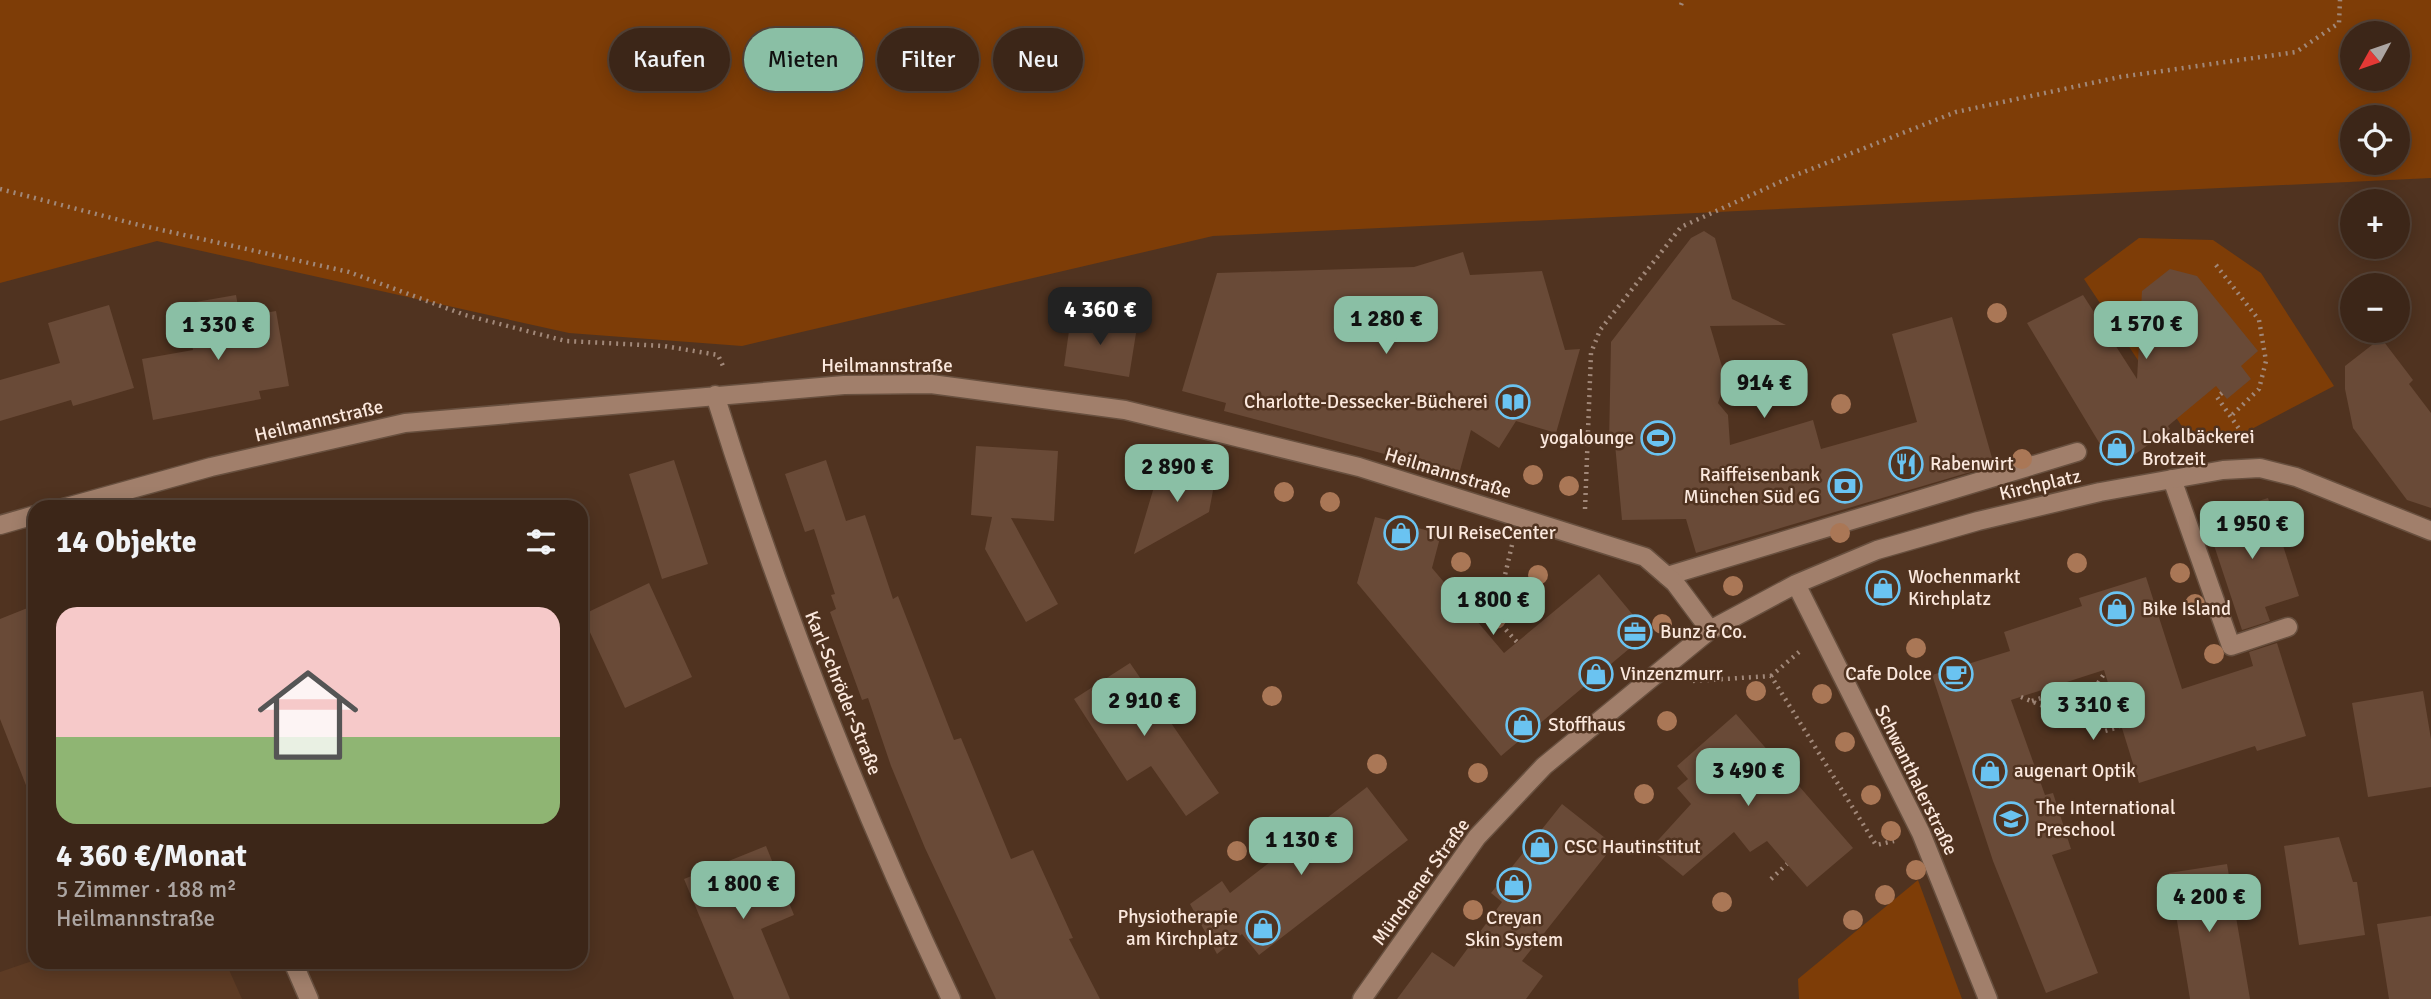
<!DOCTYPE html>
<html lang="de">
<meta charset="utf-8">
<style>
:root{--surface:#3c2618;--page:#432e21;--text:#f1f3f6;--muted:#aca5a2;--line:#554337;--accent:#8abfa5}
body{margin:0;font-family:Signika,sans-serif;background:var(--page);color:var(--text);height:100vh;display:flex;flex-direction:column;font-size:26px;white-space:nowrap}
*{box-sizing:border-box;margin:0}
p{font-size:23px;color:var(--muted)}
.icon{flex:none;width:38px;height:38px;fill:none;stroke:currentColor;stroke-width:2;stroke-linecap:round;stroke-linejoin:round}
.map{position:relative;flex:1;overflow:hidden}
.panel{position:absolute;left:28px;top:500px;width:560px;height:469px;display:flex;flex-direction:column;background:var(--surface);border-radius:21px;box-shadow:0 4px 18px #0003,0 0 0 2px var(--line)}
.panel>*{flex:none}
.banner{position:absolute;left:609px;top:28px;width:665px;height:63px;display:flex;gap:14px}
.needle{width:46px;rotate:230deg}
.fabs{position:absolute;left:2340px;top:21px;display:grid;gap:14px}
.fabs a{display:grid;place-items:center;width:70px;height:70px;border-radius:50%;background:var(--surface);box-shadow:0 4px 18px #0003,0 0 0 2px var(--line);font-size:35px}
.price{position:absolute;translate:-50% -60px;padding:0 16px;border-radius:14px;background:var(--accent);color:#111;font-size:23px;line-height:46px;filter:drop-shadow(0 2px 4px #0008)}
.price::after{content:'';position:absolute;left:50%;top:42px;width:21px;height:16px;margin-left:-10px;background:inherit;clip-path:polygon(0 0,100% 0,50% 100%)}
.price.selected{background:#222;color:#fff}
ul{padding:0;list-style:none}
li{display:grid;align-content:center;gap:14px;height:371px;padding:0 28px}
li+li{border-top:2px solid var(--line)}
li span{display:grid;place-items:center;height:217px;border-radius:21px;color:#555}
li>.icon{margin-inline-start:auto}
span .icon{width:126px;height:126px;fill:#fffc;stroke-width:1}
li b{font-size:30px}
h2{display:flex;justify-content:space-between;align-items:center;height:84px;padding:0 28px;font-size:30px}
.pill{padding:0 24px;border-radius:32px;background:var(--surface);box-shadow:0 4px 18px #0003,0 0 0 2px var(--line);font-size:24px;line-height:63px}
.pill.selected{background:var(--accent);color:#111}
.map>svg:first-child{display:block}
.built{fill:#5d3b24}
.green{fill:#7e3d07;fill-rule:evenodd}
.building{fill:#694a37}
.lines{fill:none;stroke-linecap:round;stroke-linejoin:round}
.lane-casing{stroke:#68503f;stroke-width:21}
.street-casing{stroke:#68503f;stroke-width:21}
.path{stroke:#a18879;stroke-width:4.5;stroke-dasharray:2 5;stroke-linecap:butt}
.lane{stroke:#a17f6b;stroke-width:18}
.street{stroke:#a17f6b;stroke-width:18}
.tree{fill:#aa7756}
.labels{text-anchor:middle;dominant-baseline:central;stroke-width:5;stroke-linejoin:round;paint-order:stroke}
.street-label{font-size:19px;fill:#fbe8dd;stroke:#503320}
.poi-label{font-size:19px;fill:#fbe8dd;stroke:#503320;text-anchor:start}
</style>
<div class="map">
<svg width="2431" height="999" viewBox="0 0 2431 999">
<rect width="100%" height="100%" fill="#503320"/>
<path class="built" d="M35,960V962L226,963L242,999H0V972Z"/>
<path class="green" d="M0,0H2431V178L1213,236L742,346L569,333L157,241L0,283ZM2352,33H2398V79H2352ZM2352,117H2398V163H2352Z
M2139,238L2213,240L2261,273L2334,386L2244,433L2193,443L2084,279Z
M1918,880L1962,999H1799L1798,979Z"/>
<path class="building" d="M1704,231L1715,238L1732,299L1786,325L1710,326L1726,380L1718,403L1728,415L1730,445L1813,420L1821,449L1917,422L1892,334L1952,317L1994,465L1696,553L1686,519L1622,520L1615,444H1609L1611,342L1691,238Z
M1463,252L1470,275L1542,271L1565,350L1580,349L1556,433L1516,421L1499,448L1471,430L1459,474L1224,411L1226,403L1182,391L1217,273L1414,267Z
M2170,269L2197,276L2258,351L2241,366L2251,379L2227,399L2216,386L2168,426L2170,429L2134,455V451L2112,464L2027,323L2083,295L2137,379L2142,291Z
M236,295L240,317L276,311L289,386L259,391L261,399L153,420L142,359L193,350L188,323L194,322L190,303Z
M109,305L134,388L73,406L71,400L0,421V380L60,363L48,323Z
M1071,317L1137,327L1129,377L1064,366Z
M2381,338L2413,380L2409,384L2431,413V508L2407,500L2353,428L2345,389V366Z
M976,446L1058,451L1054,521L1011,518L1058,604L1026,622L985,549L992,517L971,515Z
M674,460L708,564L662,579L629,474Z
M826,460L846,521L865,515L893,599L898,596L954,740L961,738L1011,859L1033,850L1073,938L1069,939L1100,999H996L925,848L891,766L868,698L862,700L830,612L836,609L831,595L835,594L814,529L805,532L785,474Z
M1194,464L1217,469L1209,512L1134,554L1154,487Z
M2268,498L2299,596L2265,607L2270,621L2242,630L2205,518Z
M1375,517L1441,534L1432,568L1504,653L1599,574L1648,633L1501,756L1357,583Z
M2146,577L2182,689L2253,666L2249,652L2277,643L2306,736L2257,751L2255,746L2139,783L2104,670L2011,700L2045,795L2053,793L2071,849L2052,855L2098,973L2046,993L1993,861L1932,675L2010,651L2004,632L2082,606L2079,598Z
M649,583L692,677L625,708L582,615Z
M35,605V802L33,803L0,719V619Z
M1130,663L1219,793L1186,816L1151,766L1127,781L1074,699Z
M2423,691L2431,739V787L2368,797L2352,703Z
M1736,714L1853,848L1807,887L1767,841L1750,852L1734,832L1683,876L1650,849L1691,804L1677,788L1688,779L1677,766Z
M1367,787L1408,840L1259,955L1242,934L1217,954L1190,904L1222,881L1230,893Z
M1562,804L1614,845L1522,961L1543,976L1526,999H1397L1432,952L1454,967L1502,902L1491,893Z
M2339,837L2353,882H2357L2365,935L2299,945L2284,846Z
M766,846L794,915L761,929L790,999H734L684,879Z
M2227,864L2250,999H2190L2169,873Z
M2431,916V999H2389L2377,924Z"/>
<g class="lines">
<defs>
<path id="lane" d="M2172,479L2231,646L2288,627
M1667,576L2077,452"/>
<path id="street" d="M715,395C779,601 858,803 951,999
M63,508L211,467L405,423L844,385L931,384L1125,410L1359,467L1518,517L1645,557L1675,583L1710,630
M0,525L35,515
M1796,584L1921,833L1988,999
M293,962L309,999
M1362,999L1477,837L1544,766L1710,630L1796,584L1877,550L1978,521L2100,492L2223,470L2260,468L2296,477L2431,531"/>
</defs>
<use href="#lane" class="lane-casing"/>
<use href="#street" class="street-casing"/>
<path class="path" d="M1681,5L1683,0
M0,189L135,224L349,272L465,315L566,341L664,346L718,355L723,366
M2216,265L2259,320L2266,361L2259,389L2231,416
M2222,393L2217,397L2249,443
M1585,509L1591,353L1600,330L1681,227L1791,177L1956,112L2120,77L2296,52L2339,23L2340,0
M1512,545L1495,618L1517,642
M1771,676L1799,652
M1693,681L1771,676L1876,845L1894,841
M2021,697L2105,731L2119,727
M2032,701L2063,691L2060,683
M2075,718L2104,674
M1771,879L1787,864"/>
<use href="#lane" class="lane"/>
<use href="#street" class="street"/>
</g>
<g class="tree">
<circle cx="1997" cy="313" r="10"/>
<circle cx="1841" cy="404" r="10"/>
<circle cx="2022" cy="459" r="10"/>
<circle cx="1533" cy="475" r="10"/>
<circle cx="1569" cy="486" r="10"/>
<circle cx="1284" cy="492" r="10"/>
<circle cx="1330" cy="502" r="10"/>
<circle cx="1840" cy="533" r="10"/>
<circle cx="1461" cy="562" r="10"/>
<circle cx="2077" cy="563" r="10"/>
<circle cx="2180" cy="573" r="10"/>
<circle cx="1538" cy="575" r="10"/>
<circle cx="1733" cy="586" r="10"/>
<circle cx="2195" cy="604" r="10"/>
<circle cx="1496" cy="619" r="10"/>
<circle cx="1662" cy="624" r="10"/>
<circle cx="1916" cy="648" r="10"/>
<circle cx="2214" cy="654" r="10"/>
<circle cx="1756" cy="691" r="10"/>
<circle cx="1822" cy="694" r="10"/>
<circle cx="1272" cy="696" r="10"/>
<circle cx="1667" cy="721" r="10"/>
<circle cx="1845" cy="742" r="10"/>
<circle cx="1377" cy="764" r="10"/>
<circle cx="1478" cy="773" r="10"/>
<circle cx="1644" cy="794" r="10"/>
<circle cx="1871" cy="795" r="10"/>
<circle cx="1891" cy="831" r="10"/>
<circle cx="1237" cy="851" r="10"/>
<circle cx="1916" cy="870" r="10"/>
<circle cx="1885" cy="895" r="10"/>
<circle cx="1722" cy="902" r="10"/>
<circle cx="1473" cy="910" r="10"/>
<circle cx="1853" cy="920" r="10"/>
</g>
<defs>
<symbol id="library-ring" viewBox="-11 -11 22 22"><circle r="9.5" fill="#503320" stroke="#6ac3f1" stroke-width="1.5"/><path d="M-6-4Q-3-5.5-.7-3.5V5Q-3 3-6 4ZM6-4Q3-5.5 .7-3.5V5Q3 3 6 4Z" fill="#6ac3f1"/></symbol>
<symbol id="stadium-ring" viewBox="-11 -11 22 22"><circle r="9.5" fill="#503320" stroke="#6ac3f1" stroke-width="1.5"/><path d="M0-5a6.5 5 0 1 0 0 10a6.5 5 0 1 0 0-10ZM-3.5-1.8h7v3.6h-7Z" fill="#6ac3f1"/></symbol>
<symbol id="shop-ring" viewBox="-11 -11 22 22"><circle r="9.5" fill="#503320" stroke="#6ac3f1" stroke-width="1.5"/><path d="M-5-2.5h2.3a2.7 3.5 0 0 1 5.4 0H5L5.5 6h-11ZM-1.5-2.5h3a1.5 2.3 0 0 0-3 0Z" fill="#6ac3f1"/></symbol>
<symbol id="restaurant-ring" viewBox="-11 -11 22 22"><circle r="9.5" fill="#503320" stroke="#6ac3f1" stroke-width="1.5"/><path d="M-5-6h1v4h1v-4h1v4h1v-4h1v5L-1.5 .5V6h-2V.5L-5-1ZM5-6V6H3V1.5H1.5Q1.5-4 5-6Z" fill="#6ac3f1"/></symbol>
<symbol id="bank-ring" viewBox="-11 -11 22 22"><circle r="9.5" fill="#503320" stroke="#6ac3f1" stroke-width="1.5"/><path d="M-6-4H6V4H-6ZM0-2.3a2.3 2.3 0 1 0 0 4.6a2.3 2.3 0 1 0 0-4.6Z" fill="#6ac3f1"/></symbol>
<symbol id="office-ring" viewBox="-11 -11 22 22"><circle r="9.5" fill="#503320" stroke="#6ac3f1" stroke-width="1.5"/><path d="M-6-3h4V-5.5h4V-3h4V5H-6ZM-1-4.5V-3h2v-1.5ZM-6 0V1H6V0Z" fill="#6ac3f1"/></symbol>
<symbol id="cafe-ring" viewBox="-11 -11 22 22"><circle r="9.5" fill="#503320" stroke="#6ac3f1" stroke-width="1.5"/><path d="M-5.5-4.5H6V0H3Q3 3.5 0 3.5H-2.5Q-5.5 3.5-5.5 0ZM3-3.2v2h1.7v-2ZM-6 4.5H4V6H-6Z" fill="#6ac3f1"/></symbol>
<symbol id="school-ring" viewBox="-11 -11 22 22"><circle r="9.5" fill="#503320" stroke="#6ac3f1" stroke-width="1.5"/><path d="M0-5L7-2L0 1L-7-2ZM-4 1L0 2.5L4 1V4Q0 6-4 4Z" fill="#6ac3f1"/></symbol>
</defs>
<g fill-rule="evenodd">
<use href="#library-ring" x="1494" y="383" width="38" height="38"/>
<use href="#stadium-ring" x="1639" y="419" width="38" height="38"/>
<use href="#shop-ring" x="2098" y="429" width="38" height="38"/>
<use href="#restaurant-ring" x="1887" y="445" width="38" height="38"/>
<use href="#bank-ring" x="1826" y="467" width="38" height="38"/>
<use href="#shop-ring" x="1382" y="514" width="38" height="38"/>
<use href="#shop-ring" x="1864" y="569" width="38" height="38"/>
<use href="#shop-ring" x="2098" y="590" width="38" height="38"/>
<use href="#office-ring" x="1616" y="613" width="38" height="38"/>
<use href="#shop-ring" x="1577" y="655" width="38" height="38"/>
<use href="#cafe-ring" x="1937" y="655" width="38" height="38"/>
<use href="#shop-ring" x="1504" y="706" width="38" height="38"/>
<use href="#shop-ring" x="1971" y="752" width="38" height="38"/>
<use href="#school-ring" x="1992" y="800" width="38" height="38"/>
<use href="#shop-ring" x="1521" y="828" width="38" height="38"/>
<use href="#shop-ring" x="1495" y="866" width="38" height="38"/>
<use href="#shop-ring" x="1244" y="909" width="38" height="38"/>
</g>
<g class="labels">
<g class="street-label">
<text x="887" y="366">Heilmannstraße</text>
<text transform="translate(319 421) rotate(-13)">Heilmannstraße</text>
<text transform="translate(1448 473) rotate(17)">Heilmannstraße</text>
<text transform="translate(2040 485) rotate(-13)">Kirchplatz</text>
<text transform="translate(843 693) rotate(68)">Karl-Schröder-Straße</text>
<text transform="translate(1916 780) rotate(64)">Schwanthalerstraße</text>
<text transform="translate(1421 882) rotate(-54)">Münchener Straße</text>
</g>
<g class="poi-label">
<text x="1488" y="402" text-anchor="end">Charlotte-Dessecker-Bücherei</text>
<text x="2142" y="437">Lokalbäckerei<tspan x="2142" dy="22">Brotzeit</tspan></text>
<text x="1634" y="438" text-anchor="end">yogalounge</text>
<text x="1930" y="464">Rabenwirt</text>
<text x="1820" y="475" text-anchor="end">Raiffeisenbank<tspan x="1820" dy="22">München Süd eG</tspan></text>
<text x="1426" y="533">TUI ReiseCenter</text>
<text x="1908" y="577">Wochenmarkt<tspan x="1908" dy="22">Kirchplatz</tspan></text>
<text x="2142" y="609">Bike Island</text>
<text x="1660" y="632">Bunz &amp; Co.</text>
<text x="1620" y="674">Vinzenzmurr</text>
<text x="1932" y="674" text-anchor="end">Cafe Dolce</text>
<text x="1548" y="725">Stoffhaus</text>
<text x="2014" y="771">augenart Optik</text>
<text x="2036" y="808">The International<tspan x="2036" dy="22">Preschool</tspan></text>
<text x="1564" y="847">CSC Hautinstitut</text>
<text x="1238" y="917" text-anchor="end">Physiotherapie<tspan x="1238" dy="22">am Kirchplatz</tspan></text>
<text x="1514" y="918" text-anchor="middle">Creyan<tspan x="1514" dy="22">Skin System</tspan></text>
</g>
</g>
</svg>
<div class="fabs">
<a><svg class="needle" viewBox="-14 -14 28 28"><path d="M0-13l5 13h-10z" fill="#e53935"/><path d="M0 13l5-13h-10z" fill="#aca5a2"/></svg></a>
<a><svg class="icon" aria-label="locate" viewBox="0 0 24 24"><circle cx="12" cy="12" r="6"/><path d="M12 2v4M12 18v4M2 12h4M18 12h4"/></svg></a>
<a>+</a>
<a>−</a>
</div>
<b class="price selected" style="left:1100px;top:347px">4 360 €</b>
<b class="price" style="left:1386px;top:356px">1 280 €</b>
<b class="price" style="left:2146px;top:361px">1 570 €</b>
<b class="price" style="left:218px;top:362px">1 330 €</b>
<b class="price" style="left:1764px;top:420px">914 €</b>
<b class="price" style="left:1177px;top:504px">2 890 €</b>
<b class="price" style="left:2252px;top:561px">1 950 €</b>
<b class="price" style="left:1493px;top:637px">1 800 €</b>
<b class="price" style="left:1144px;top:738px">2 910 €</b>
<b class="price" style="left:2093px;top:742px">3 310 €</b>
<b class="price" style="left:1748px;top:808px">3 490 €</b>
<b class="price" style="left:1301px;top:877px">1 130 €</b>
<b class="price" style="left:743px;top:921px">1 800 €</b>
<b class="price" style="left:2209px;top:934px">4 200 €</b>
<div class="banner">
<a class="pill">Kaufen</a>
<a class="pill selected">Mieten</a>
<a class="pill">Filter</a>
<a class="pill">Neu</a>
</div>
<section class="panel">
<h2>14 Objekte<svg class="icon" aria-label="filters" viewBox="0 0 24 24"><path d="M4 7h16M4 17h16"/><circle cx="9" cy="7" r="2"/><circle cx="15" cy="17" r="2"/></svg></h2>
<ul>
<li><span style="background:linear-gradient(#f6c9c9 60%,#8fb573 0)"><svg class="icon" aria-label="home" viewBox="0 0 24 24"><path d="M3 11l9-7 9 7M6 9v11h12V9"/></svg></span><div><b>4 360 €/Monat</b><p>5 Zimmer · 188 m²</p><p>Heilmannstraße</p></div></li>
</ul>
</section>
</div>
